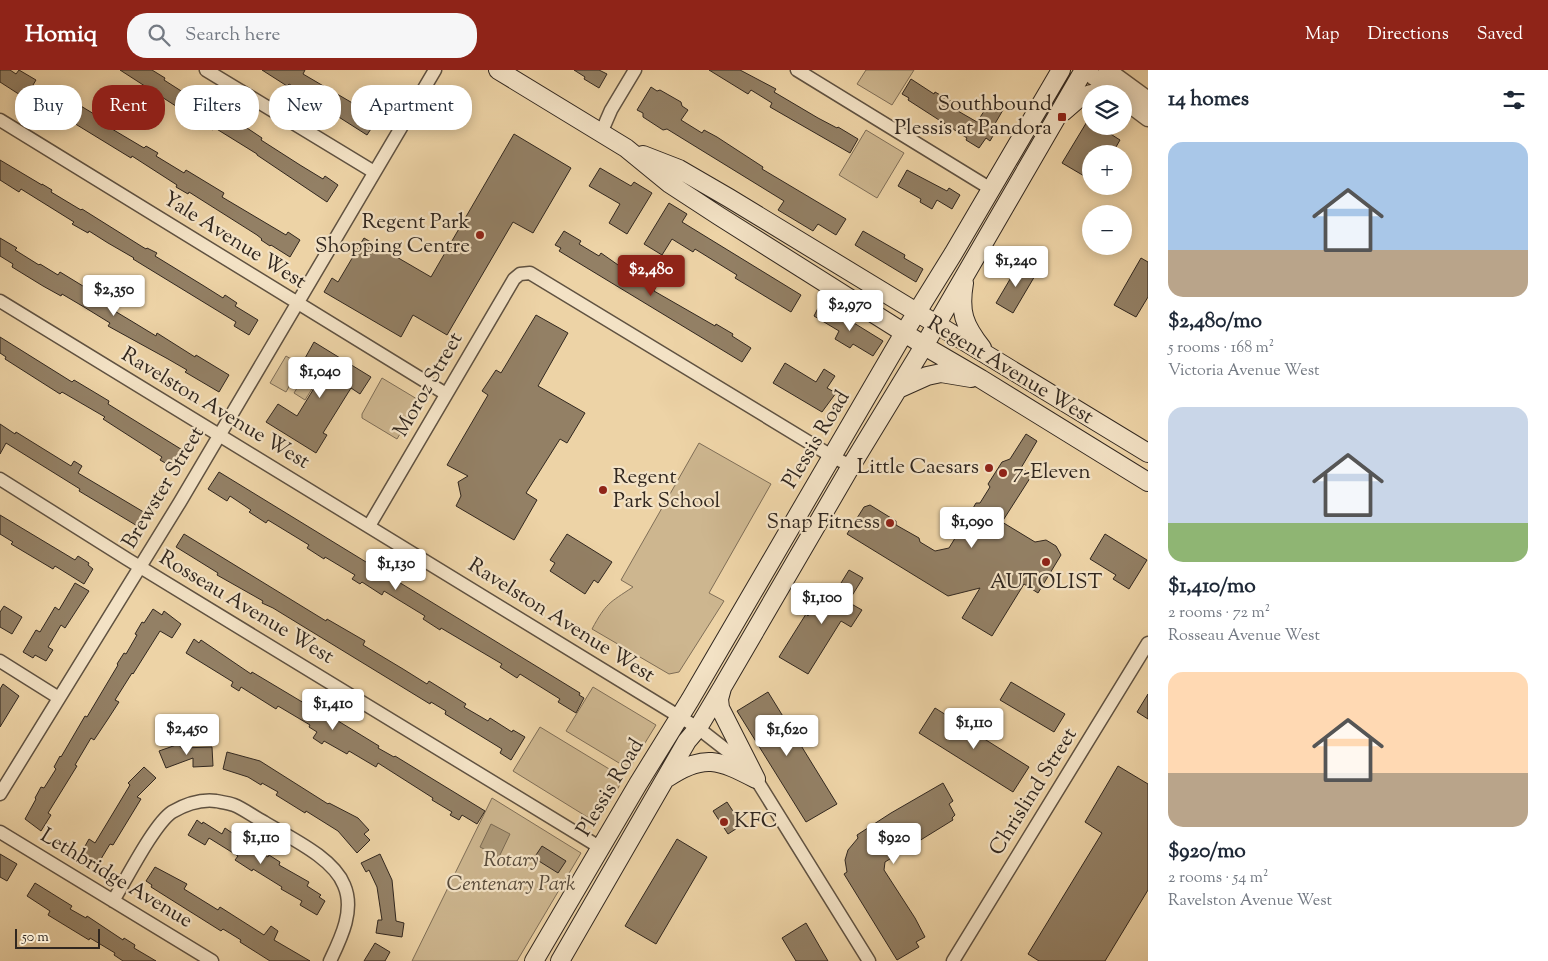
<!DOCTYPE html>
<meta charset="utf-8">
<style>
:root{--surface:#fff;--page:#f6f6f7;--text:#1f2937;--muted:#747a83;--accent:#8f2418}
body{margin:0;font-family:"Sorts Mill Goudy",serif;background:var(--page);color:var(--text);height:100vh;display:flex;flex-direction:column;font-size:19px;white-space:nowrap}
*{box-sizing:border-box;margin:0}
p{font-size:16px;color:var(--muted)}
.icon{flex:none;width:28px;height:28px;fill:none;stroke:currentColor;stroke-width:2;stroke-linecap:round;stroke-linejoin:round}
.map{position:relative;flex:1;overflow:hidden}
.drawer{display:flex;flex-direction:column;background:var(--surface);width:400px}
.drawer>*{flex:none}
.guide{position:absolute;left:15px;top:15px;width:475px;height:45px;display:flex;gap:10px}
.fabs{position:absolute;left:1082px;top:15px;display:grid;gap:10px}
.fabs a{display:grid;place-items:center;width:50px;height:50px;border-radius:50%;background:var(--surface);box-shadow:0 2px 12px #0003;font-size:25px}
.scale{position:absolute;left:15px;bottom:12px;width:85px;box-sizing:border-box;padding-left:5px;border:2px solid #31271f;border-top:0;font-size:14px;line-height:18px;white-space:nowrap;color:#31271f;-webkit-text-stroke:4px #f3e2c5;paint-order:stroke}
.price{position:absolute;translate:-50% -42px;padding:0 11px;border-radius:5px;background:#fff;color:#222;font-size:16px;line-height:32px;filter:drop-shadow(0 1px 2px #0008)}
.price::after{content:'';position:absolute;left:50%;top:30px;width:15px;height:11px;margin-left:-8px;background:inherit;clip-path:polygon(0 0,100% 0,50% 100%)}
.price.active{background:var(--accent);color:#fff}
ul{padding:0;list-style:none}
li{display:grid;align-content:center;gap:10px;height:265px;padding:0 20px}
li span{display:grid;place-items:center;height:155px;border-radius:15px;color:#555}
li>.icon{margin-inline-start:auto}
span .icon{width:90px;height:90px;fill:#fffc;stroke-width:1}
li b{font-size:21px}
h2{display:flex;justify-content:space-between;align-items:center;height:60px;padding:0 20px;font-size:21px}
.pill{padding:0 18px;border-radius:20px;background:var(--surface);box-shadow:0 2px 12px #0003;font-size:18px;line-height:45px}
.pill.active{background:var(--accent);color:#fff}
header{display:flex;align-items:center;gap:30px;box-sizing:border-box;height:70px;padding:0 25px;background:var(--accent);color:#fff}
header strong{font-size:24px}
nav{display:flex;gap:28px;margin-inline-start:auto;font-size:18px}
.search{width:350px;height:45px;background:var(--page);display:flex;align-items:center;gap:12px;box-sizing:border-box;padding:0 18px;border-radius:20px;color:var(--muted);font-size:19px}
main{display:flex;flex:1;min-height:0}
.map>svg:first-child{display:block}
.green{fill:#cdb68f;stroke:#7f6e57}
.water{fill:#ad9978;stroke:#7b6b54}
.building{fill:#938065;stroke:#31271f}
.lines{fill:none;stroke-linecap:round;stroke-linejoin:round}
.minor-casing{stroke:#605241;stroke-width:15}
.tertiary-casing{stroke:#605241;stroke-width:19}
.secondary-casing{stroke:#31271f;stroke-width:20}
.minor{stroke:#f3e2c5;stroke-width:12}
.tertiary{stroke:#f3e2c5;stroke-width:16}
.secondary{stroke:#f3e2c5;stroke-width:18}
.poi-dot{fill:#8f2418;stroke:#f3e2c5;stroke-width:2}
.labels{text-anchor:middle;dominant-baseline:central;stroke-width:4.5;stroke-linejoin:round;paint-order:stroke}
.poi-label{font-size:21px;fill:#31271f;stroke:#f3e2c5;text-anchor:end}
.street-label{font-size:21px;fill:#31271f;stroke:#f3e2c5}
.park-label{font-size:21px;font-style:italic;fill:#584b3b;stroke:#f3e2c5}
</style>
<header>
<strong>Homiq</strong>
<div class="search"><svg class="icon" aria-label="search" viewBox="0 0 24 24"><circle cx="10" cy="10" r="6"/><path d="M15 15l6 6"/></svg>Search here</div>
<nav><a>Map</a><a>Directions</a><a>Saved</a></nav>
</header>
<main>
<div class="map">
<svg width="1148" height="891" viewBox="0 0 1148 891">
<rect width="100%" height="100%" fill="#edd3a6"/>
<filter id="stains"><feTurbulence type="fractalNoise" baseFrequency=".004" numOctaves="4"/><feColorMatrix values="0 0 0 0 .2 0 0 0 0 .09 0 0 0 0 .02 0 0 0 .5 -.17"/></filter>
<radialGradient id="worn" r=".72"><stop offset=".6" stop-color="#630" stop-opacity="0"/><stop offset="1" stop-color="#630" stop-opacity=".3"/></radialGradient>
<path class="green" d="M866,0H914L892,35L857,14Z
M866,60L904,83L877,128L839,105Z
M286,286L301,295L286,322L270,313Z
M309,299L320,306L305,330L294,323Z
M382,308L417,329L418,333L397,369L362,348V344Z
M699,373L771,414L709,523L724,531L679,602L669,604L592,559C606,533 609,533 633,517L621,510Z
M593,617L656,655L629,699L566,661Z
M540,657L624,708L597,753L513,701Z
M492,728L581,783L517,891H412Z"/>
<path class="water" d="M491,754L510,764L499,787L480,777Z"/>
<path class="building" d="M0,0H10L16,4L19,0L36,10L33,15L58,29L61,24L99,47L97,50L117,62L144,78L146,76L158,83L156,86L184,103L186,100L224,123L222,127L286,165L288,162L300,170L290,187L271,175L270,176L261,170L262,169L257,165L189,122L188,124L176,117L177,115L132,86L131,88L64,47L63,48L47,38L45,41L0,12Z
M120,0H152L165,8L164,10L225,49L227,47L247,58L262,68L261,70L300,95L323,109L325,106L338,115L327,132L257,85V84L215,58L213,60Z
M262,0H305L303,4L378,48L367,65L334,44L336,42L289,14L287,16Z
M574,0H599L607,4L599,18L584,9L585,7Z
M709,0H740L776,19L774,22L818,48L837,58L838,57L858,69L850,83L770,37L772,33L751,20L748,24Z
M911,9L934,24L935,22L954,33L951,37L977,52L990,32L1003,40L993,57L997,59L990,71L986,68L979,78L966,70L967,68L908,30L909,28L902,24Z
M651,17L657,21L660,20L681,32L682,36L688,40L681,50L702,63L704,60L717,67L763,97L762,99L846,149L836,165L818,154L813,161L778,140L784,131L667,59L663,60L643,47V43L637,40Z
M1088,50L1091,53V56H1098L1120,70L1112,84H1091V110L1062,93Z
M514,64L571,98L533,163L513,152L447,265L413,245L401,267L324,222L332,208L338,212L364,168L431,207Z
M0,90L42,115V114L52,120L51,122L81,140L82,139L141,176L146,179L147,178L157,183L155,186L204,216L223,228L225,225L237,233L235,236L258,250L249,265L234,256L236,252L133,189L134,188L108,173L89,161L88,163L72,154L74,152L21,119L19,122L0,110Z
M600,98L631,116L634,112L652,123L627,164L609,153L620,134L589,116Z
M907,100L947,121L949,118L960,125L952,139L937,130L932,139L920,132L921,129L898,116Z
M669,133L687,144L682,152L801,225L791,242L735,208L737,205L695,179L693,182L672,169L662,185L644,174Z
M564,161L581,171L579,174L599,186L601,183L638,209L639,207L656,217L654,221L715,256L716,254L733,264L732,266L751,278L742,292L559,181L561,178L555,175Z
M863,161L905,185L904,188L923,199L916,212L855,175Z
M0,168L17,178L15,180L39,195L40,194L58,205L60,202L96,224L114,237L113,240L133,252L156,266L157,263L195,287L196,285L229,305L219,322L185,302L187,300L168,289L108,256L110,253L84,237L62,224L61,226L43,216L12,197L13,194L0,186Z
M1141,188L1148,192V227L1136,247L1114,235Z
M1019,194L1036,204L1013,243L996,233Z
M828,237L883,271L873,286L853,274L850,278L835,269L839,261L814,246L818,238L825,242Z
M536,245L568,263L538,316L585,343L567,373L560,369L526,423L537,430L514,470L456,436L461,426L458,412L468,406L447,395L488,325L482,321L496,300L501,303Z
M0,267L72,312L74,310L109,331L108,334L184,381L174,398L160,390L162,387L103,349L105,347L62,322L60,324L5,289L6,287L0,283Z
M314,272L371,307L360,324L351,318L323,363L327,365L316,383L266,352L278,334L297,346L324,302L304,290Z
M785,293L816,312L824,299L835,306L827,318L836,323L822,342L773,313Z
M0,354L15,364L16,362L71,396L74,391L82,396L78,403L147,444L139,457L79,421L80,419L6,373L0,384Z
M1026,364L1037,371L1021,398L1032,405L1002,452L1035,472L1046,470L1056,476L1061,485L1038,523L1024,514L992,566L962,548L980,518L948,526L847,464L864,437L870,435L896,451V455L919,468L920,472L935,481L949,478L957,465L961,464L970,449L969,445L976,433H980L990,417L988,414L1002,392L1010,389Z
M219,402L580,623L579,625L584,628L576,643L558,632L560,629L520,604L517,608L500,597L502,594L441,558L440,560L423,549L425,546L384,521L382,525L362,512L360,514L352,509L355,505L325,487L324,489L307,478L309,475L268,450L266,453L249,442L251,440L230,426L227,431L208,419Z
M0,445L75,490L78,486L89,493L88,495L93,499L84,514L55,496L53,499L11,474L13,472L0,464Z
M184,464L326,551L327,549L365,571L363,575L403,599L427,614L429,611L466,634L464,637L488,651L490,648L512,662L513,660L525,667L511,690L500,683L502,679L445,644L446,641L431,632L430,634L273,538L262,533L263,531L217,505L218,503L176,477Z
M567,464L612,492L598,513L594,510L585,524L550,501L555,493L550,490Z
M1105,464L1147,490L1129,519L1113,509L1116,505L1090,489Z
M849,500L863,508L848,532L862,540L851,557L841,551L808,604L779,587L806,544L808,546L821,525L830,531Z
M75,513L89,521L65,558L61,555L48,577L53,580L46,591L35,585L33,588L23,582L36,560L40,562L55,537L59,540Z
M4,536L22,547L12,564L0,557V542Z
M153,539L162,545L164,541L181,554L172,568L160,561L133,604L132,603L115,630L119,632L108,649L94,670L91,668L75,695L77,696L48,743L51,745L41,761L25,749L36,729L35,728L41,717L44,718L56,699L54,697L60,686L61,687L85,646L87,647L118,595L117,594L124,583L126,584L137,565L135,564L142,552L144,553Z
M194,569L199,573L201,570L251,604L252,602L324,645L325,643L379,676L378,678L394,687L395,686L485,741L477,754L462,745L459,750L450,745L452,742L432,730L433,728L378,693L376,697L349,681L347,684L324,671L322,674L313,668L317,662L309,657L310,655L278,636L276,639L241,617L239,621L231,616L233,612L186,583Z
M1011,612L1065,644L1054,662L1000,630Z
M3,614L19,626L0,657V619Z
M768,622L837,734L806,752L737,641Z
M1148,624V649L1137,642Z
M935,638L1029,697L1013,722L919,663Z
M179,674L181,678L212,677L213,696L193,697V688L166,698L159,681Z
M227,682L260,691L328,734L329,733L358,748L369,760L364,764L370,770L357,783L338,761L306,741L305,743L276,725L278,722L262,713L261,715L248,707L223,699Z
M1118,696L1148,714V820L1105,891H1039L1028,884L1102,763L1085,752Z
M144,697L156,708L137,727L141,729L113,775L110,774L98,794L80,785L89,769L95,773L130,715L128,713Z
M943,713L953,731L949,734L955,745L952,748L953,750L885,792L884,800L915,848L925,867L916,872L919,877L897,890L844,804L847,802L845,790L848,780L858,768L857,765L891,743Z
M727,732L742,755L728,764L713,741Z
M197,750L202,754L203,752L222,764L225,758L235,765L234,766L242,772L268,787L269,785L280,792L279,795L309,812L307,816L321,825L319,827L325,831L317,845L300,835L302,831L281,819L282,817L253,799L252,801L235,790L238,786L209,768L205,775L188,765Z
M677,769L707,787L656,874L625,856Z
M542,776L566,791L558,803L534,788Z
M0,784L17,794L7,811L0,807Z
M380,784L392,810L396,851L404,853L402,867L376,863L378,850H382L377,817L369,800L366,802L361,793Z
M155,797L187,814L184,819L218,840L220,837L264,865L271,856L278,861L274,870L310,891H270L240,872L241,870L223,859L221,861L151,817L152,815L146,811Z
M35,813L72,836L70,839L86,848L87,846L123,870L124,868L135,875L134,878L156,891H123L114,885L115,883L90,868L89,870L48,845L50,841L27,826Z
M806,853L828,891H796L782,868Z
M375,873L390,882L385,891H364Z"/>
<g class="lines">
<defs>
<path id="minor" d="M206,0L374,102
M797,0L991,119
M0,50L446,324
M601,63L611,40L635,0
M0,231L698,658L730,683L756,709L869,891
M0,409L127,489L601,778
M369,456L514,209L520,204L530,203L833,387L851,396
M0,591L59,628
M0,724L180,432L435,0
M0,762L212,891
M113,831C126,810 154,754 172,742C186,734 200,729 216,731C221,732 229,733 234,735C244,739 254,747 264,752C288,767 333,787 344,815C355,840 341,868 330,891
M953,891L1148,573"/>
<path id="tertiary" d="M1085,0L1116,24
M1107,0L1148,30
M1124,30L1148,48"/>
<path id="secondary" d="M498,0L626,78L670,114L719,146L933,281L981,309L1148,412
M1093,24L1101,22L1111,24
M1063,42L1078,29L1091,24
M643,85L679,99L729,128L1148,383
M964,213C959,242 964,255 982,278
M898,319L927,306L941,303L971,308
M722,618L719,629L720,638L756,709
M667,708C704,683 719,690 756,709
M534,891L638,714L690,630L904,263L953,184L1061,0
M560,891L687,671L698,658L723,616L851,396L924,276L1084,0"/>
</defs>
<use href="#minor" class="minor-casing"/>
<use href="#tertiary" class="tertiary-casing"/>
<use href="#secondary" class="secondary-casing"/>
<use href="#minor" class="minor"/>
<use href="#tertiary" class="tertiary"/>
<use href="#secondary" class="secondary"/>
</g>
<g class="poi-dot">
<rect x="1057" y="42" width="10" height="10" rx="2.5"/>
<circle cx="480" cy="165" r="5"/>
<circle cx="989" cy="398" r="5"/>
<circle cx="1003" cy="403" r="5"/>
<circle cx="603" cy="420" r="5"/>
<circle cx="890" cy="453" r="5"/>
<circle cx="1046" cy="492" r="5"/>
<circle cx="724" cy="752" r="5"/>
</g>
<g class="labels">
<g class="poi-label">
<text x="1052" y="35">Southbound<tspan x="1052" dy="24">Plessis at Pandora</tspan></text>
<text x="470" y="153">Regent Park<tspan x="470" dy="24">Shopping Centre</tspan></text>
<text x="979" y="398">Little Caesars</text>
<text x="1013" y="403" text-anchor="start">7-Eleven</text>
<text x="613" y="408" text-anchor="start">Regent<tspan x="613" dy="24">Park School</tspan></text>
<text x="880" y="453">Snap Fitness</text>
<text x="1046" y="513" text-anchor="middle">AUTOLIST</text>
<text x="734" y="752" text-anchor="start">KFC</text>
</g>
<g class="street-label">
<text transform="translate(234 171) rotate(32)">Yale Avenue West</text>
<text transform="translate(1010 301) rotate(31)">Regent Avenue West</text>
<text transform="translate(429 315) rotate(-60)">Moroz Street</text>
<text transform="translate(215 339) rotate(31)">Ravelston Avenue West</text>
<text transform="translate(817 370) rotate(-59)">Plessis Road</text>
<text transform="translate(164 418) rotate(-59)">Brewster Street</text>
<text transform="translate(246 538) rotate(31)">Rosseau Avenue West</text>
<text transform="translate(561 551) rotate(32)">Ravelston Avenue West</text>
<text transform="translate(611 718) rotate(-59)">Plessis Road</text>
<text transform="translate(1034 722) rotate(-58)">Chrislind Street</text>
<text transform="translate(116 809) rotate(31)">Lethbridge Avenue</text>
</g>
<g class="park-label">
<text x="511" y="791">Rotary<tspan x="511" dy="24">Centenary Park</tspan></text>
</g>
</g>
<rect width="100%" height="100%" filter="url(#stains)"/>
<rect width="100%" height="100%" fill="url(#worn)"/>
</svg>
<div class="fabs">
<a><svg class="icon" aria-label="layers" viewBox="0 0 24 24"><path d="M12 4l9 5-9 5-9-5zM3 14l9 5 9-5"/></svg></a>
<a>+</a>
<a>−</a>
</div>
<div class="scale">50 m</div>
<b class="price" style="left:1016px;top:218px">$1,240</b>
<b class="price active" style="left:651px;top:227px">$2,480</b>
<b class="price" style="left:114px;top:247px">$2,350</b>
<b class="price" style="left:850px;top:262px">$2,970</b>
<b class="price" style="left:320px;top:329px">$1,040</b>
<b class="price" style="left:972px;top:479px">$1,090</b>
<b class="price" style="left:396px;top:521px">$1,130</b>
<b class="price" style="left:822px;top:555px">$1,100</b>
<b class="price" style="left:333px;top:661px">$1,410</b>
<b class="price" style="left:974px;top:680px">$1,110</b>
<b class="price" style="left:187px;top:686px">$2,450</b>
<b class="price" style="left:787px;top:687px">$1,620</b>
<b class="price" style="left:261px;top:795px">$1,110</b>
<b class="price" style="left:894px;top:795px">$920</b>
<div class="guide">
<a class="pill">Buy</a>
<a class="pill active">Rent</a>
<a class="pill">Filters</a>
<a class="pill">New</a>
<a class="pill">Apartment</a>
</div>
</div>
<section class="drawer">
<h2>14 homes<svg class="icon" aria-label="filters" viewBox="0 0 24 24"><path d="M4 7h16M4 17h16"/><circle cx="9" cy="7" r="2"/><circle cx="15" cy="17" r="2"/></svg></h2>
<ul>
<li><span style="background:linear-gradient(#a9c7e8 70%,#b9a48a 0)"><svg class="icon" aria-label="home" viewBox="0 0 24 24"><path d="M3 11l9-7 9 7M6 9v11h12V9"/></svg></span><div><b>$2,480/mo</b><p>5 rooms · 168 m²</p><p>Victoria Avenue West</p></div></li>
<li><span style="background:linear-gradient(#c9d6e8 75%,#8fb573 0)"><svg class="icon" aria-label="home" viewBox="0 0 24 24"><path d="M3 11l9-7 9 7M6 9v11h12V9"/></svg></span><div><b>$1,410/mo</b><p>2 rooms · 72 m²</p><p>Rosseau Avenue West</p></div></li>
<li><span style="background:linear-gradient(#ffd9b3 65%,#b9a48a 0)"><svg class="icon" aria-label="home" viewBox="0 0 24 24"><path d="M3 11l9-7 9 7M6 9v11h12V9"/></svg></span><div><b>$920/mo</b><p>2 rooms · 54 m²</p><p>Ravelston Avenue West</p></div></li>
</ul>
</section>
</main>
